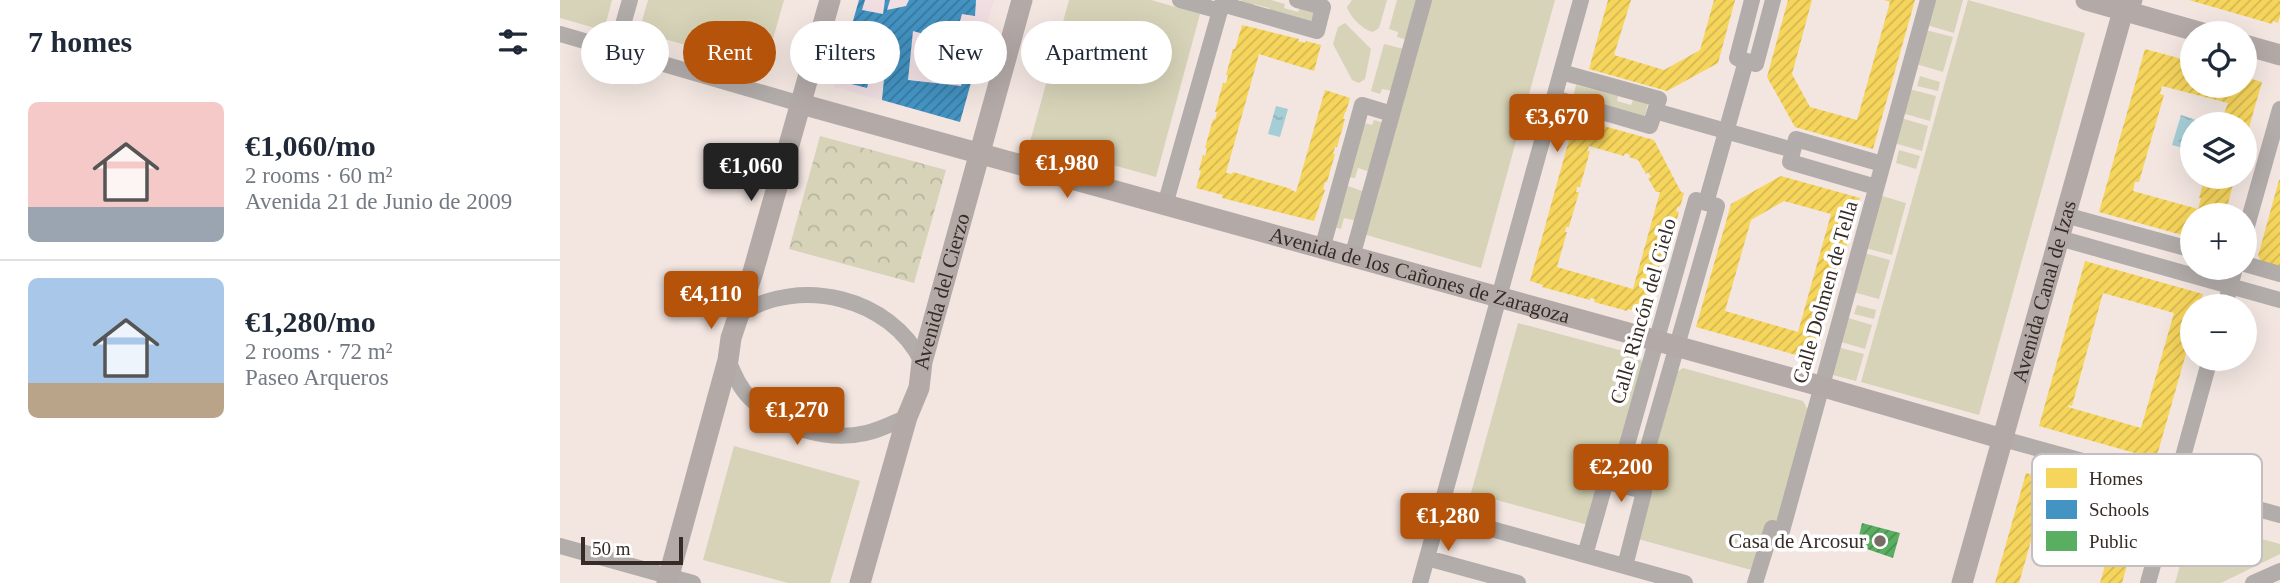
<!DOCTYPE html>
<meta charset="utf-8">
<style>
:root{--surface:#fff;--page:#f2f2f3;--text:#1f2937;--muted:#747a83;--line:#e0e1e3;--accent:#b45309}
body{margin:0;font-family:Georgia,serif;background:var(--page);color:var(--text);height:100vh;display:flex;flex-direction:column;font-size:26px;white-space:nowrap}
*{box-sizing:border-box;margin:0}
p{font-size:23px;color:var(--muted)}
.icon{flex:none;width:38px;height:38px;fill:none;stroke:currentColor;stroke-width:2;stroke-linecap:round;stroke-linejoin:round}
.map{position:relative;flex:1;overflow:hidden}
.details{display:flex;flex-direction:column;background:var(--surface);width:560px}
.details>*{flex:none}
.guide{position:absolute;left:21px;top:21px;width:665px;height:63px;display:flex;gap:14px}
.controls{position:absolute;left:1620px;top:21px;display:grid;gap:14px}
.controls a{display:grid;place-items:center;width:77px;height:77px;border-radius:50%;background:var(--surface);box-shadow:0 7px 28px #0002;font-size:35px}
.scale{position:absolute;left:21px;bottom:18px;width:102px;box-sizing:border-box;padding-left:7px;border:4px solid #372b27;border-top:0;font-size:19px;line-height:24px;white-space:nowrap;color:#372b27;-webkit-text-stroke:5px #fff;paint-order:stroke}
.price{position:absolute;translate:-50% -60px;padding:0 16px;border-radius:7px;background:var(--accent);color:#fff;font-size:23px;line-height:46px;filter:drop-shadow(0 2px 4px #0008)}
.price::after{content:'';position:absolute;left:50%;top:42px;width:21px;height:16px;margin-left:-10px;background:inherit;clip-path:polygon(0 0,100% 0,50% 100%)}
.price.active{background:#222;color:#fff}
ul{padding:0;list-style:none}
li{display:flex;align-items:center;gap:21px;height:175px;padding:0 28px}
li+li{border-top:2px solid var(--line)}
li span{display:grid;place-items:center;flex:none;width:196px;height:140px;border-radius:10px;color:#555}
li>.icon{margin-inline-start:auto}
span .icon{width:84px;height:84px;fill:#fffc;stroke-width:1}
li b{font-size:30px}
h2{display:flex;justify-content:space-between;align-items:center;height:84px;padding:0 28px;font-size:30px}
.tag{padding:0 24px;border-radius:32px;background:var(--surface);box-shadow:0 7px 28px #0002;font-size:24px;line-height:63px}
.tag.active{background:var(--accent);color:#fff}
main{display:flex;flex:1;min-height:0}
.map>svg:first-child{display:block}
.education{fill:#f0dee2}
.grass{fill:#d6d3b8}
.park{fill:url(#park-crowns)}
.water{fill:url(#water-ripples)}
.homes{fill:url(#homes-hatch);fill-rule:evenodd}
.schools{fill:url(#schools-hatch);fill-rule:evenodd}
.public{fill:url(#public-hatch)}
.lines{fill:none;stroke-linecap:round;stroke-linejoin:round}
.street{stroke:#b2acaa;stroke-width:16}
.secondary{stroke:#b3aaa8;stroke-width:21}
.poi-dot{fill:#796c68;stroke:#fff;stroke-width:2.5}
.labels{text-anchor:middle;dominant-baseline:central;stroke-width:7;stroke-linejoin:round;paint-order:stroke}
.street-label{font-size:21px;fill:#372b27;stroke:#fff}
.poi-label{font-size:21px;fill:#372b27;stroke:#fff;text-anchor:end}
.key{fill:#fff;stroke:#c3bfbe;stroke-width:2}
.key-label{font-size:19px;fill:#372b27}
</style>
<main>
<section class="details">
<h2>7 homes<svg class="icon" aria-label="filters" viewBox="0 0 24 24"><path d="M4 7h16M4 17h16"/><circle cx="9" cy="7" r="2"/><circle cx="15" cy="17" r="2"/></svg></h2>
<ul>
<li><span style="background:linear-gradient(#f6c9c9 75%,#9aa5b1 0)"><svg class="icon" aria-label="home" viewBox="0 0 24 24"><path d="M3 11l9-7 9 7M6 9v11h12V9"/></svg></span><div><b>€1,060/mo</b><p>2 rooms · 60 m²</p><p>Avenida 21 de Junio de 2009</p></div></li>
<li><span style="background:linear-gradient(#a9c7e8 75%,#b9a48a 0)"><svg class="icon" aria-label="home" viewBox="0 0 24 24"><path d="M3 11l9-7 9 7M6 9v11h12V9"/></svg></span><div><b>€1,280/mo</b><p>2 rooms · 72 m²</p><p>Paseo Arqueros</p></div></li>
</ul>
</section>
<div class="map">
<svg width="1720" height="583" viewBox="0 0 1720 583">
<defs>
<pattern id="park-crowns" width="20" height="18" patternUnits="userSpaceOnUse" patternTransform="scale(1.75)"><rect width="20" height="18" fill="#d6d3b8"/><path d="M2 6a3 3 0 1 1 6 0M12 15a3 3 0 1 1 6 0" fill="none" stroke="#b8b59e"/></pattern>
<pattern id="water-ripples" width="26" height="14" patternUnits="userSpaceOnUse" patternTransform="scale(1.75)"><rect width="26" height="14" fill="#a5cdd5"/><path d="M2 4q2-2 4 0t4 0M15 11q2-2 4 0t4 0" fill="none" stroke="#8fb0b7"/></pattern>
<pattern id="homes-hatch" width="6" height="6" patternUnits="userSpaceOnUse" patternTransform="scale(1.75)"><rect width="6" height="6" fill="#f6d55c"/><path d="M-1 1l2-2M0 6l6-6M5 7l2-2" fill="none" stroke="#d4b750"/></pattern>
<pattern id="schools-hatch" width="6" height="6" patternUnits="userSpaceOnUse" patternTransform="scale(1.75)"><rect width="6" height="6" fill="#4393c3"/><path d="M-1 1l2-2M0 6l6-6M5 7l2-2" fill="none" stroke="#39789e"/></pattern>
<pattern id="public-hatch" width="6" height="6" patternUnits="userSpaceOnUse" patternTransform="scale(1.75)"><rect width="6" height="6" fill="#5aae61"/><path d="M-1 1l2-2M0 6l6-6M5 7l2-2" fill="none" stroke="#4b8e50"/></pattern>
</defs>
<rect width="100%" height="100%" fill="#f3e6e1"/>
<path class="education" d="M299,0H434L400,122L274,87Z"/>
<path class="grass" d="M0,0H52L46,23L35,28L0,18Z
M88,0H224L205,67L79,32Z
M509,0H591L640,14L596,177L470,142Z
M681,0H711L725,4L724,8L738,12L740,8L754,12L750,24L709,13V8L694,4L692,9L679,5Z
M792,0H827L819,28L813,32C803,30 790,17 787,7Z
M837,0H858L847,40L837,37L838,32L829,29Z
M869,0H995L921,268L803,234Z
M1374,0H1403L1394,33L1367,25Z
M1408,0L1525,33L1419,415L1301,382Z
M785,23L811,49L805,79L799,83L792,80L773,44L778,27Z
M1366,30L1393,37L1383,72L1356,64Z
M824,44L844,49L832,91L822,89L820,94L811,91Z
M1360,76L1380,82L1378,91L1357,86Z
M1016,85L1058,96L1057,101L1071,105L1073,100L1088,104L1084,118L1040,106L1041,101L1027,97L1025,102L1013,98Z
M1349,89L1376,96L1370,121L1342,113Z
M1341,118L1368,126L1362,151L1334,143Z
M814,120L824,123L810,172L798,168L795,178L788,177L804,123L812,125Z
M1339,150L1360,156L1356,169L1336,163Z
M785,185L805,192L797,221L784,218L781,229L774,227Z
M1319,195L1346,203L1332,255L1305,248Z
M1304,253L1330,260L1319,299L1293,292Z
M1297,305L1316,310L1314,319L1294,314Z
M1285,317L1312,325L1305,349L1278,341Z
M958,323L1078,355L1084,366L1052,479L1028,525L911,493Z
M1277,347L1304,354L1296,381L1269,374Z
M1123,368L1243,401L1249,412L1217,524L1195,571L1078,539L1082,487L1114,374Z
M174,446L300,481L270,583H228L143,560Z
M1633,520L1720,544V554L1661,583H1615Z"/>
<path class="park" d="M260,136L386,170L354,283L229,249Z"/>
<path class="water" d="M716,106L728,109L720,137L708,134Z
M1621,115L1636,120L1633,124L1627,149L1612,145Z"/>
<path class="homes" d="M1048,0H1071L1054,55L1104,70L1140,50L1154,0H1175L1158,63L1107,91L1029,69Z
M1228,0H1252L1232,74L1250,107L1297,120L1330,2L1324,0H1355L1313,149L1235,127L1207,77Z
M1629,0H1720V16L1718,23L1713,21L1712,24Z
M682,25L739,39L738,41L745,43L746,41L761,45L754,71L699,54L666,173L672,174L673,172L731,189V190L736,192L765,90L790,98L786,112H785L783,119H785L777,147H775L773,154H775L767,182H765L763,189L765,190L754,221L662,198L663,195L636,188L641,171L639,170L643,155L645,156L647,149L645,148L653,119L655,120L657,112H655L663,83H666L668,76L666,75L673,49H675Z
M1585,49L1633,62V86H1685V77L1702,82L1686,138L1685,124H1660L1668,103L1602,86L1600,94L1604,95L1579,182H1575L1573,191L1638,209L1641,198H1639L1645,177H1675L1665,215H1633V238L1539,212Z
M1015,118L1094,140L1121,192L1124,193L1120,207L1118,206L1116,211L1119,212L1109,247L1106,246L1105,251L1107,252L1094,301H1091L1087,314L1068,309L1067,311L1034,302L1035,299L1030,298V300L982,287L983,285L970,281ZM1029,146L1064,156L1065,153L1070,155L1069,157L1078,160L1086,174L1088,172L1091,177L1088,178L1096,192H1100L1073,289L997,267L1007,232H1005L1006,227H1009L1019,192H1016L1017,187H1020L1030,151H1027Z
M1221,176L1300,198L1254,360L1136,327L1171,204ZM1224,201L1271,214L1238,332L1165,311L1191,220Z
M1719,180H1720V271L1704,266L1698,256Z
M1525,261L1643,294L1639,306H1633V329L1596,459L1479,426ZM1543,293L1614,313L1581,428L1508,407L1509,405L1512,406Z
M1466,473L1511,485L1505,508L1482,502L1459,583H1435Z
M1546,495L1584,506L1562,583H1540L1558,519L1541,515Z"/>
<path class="schools" d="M299,0H305L302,10L323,14L325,0H330L327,10L346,6L349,0H416L415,16L402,14L400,21L418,25L415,41L422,43L400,122L322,100L328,38L321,36L307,88L276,80ZM353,31L412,48L401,86L348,80Z"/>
<path class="public" d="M1302,523L1340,533L1333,558L1304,548L1306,542L1298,540Z"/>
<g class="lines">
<path class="street" d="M620,0L660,11
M1192,0L1177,58L1196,64L1213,0
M662,4L757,31L763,7L737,0
M0,34L241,104
M56,49L70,0
M994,98L1090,126L1099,99L1001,72
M1095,111L1233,150
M1316,187L1230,162L1236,139L1322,164
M1136,200L1157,206L1076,489L1056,484Z
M1146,203L1186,61
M605,205L663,0
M1505,215L1633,250
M1685,233L1720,109
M1499,238L1720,300
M762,249L802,105L832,114
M792,257L864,0
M1685,264L1720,274
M1665,306L1675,268
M180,314C240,276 330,297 362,362
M168,360C174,374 179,387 190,398C217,427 267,442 306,433C321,430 333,423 347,417
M1443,439L1720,515
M878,514L1125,583
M0,546L133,583
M1025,555L1046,481L1056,484
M867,558L958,583
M1065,566L1084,492L1076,489
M860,583L1021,0
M1195,583L1212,528L1222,531L1368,0
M1588,583L1650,359
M1693,583L1720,571"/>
<g class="secondary">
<path d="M1526,0L1643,33"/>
<path d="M1685,45L1720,55"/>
<path id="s1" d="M241,104L1260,386L1443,439"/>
<path d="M107,583L157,400L168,360L171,338L193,272L270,0"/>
<path id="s2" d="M300,583L347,417L359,388L362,362L462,0"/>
<path id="s3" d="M1402,583L1563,11L1572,0"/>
</g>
</g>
<circle class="poi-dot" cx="1320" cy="541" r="7"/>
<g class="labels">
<g class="street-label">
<text stroke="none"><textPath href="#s1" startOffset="642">Avenida de los Cañones de Zaragoza</textPath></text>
<text stroke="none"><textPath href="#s2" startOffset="303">Avenida del Cierzo</textPath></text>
<text transform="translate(1265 292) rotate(-74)">Calle Dolmen de Tella</text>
<text stroke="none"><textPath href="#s3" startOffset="303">Avenida Canal de Izas</textPath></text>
<text transform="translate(1083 311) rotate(-74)">Calle Rincón del Cielo</text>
</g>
<g class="poi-label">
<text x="1306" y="541">Casa de Arcosur</text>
</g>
</g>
<rect x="1472" y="454" width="230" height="112" rx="10" class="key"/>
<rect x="1486" y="468" width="31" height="20" fill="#f6d55c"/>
<rect x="1486" y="500" width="31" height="19" fill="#4393c3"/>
<rect x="1486" y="531" width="31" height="20" fill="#5aae61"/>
<g class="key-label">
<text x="1529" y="485">Homes</text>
<text x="1529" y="516">Schools</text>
<text x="1529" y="548">Public</text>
</g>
</svg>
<div class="controls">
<a><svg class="icon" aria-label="locate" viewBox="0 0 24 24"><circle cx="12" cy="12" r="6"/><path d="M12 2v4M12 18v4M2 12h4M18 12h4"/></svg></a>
<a><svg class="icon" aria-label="layers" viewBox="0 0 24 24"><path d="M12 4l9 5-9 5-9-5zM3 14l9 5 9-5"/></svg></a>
<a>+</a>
<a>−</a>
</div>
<div class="scale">50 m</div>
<b class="price" style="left:997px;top:154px">€3,670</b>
<b class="price" style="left:507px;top:200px">€1,980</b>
<b class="price active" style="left:191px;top:203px">€1,060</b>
<b class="price" style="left:151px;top:331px">€4,110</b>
<b class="price" style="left:237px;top:447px">€1,270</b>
<b class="price" style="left:1061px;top:504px">€2,200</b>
<b class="price" style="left:888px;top:553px">€1,280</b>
<div class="guide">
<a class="tag">Buy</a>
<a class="tag active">Rent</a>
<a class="tag">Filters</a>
<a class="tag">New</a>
<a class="tag">Apartment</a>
</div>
</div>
</main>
